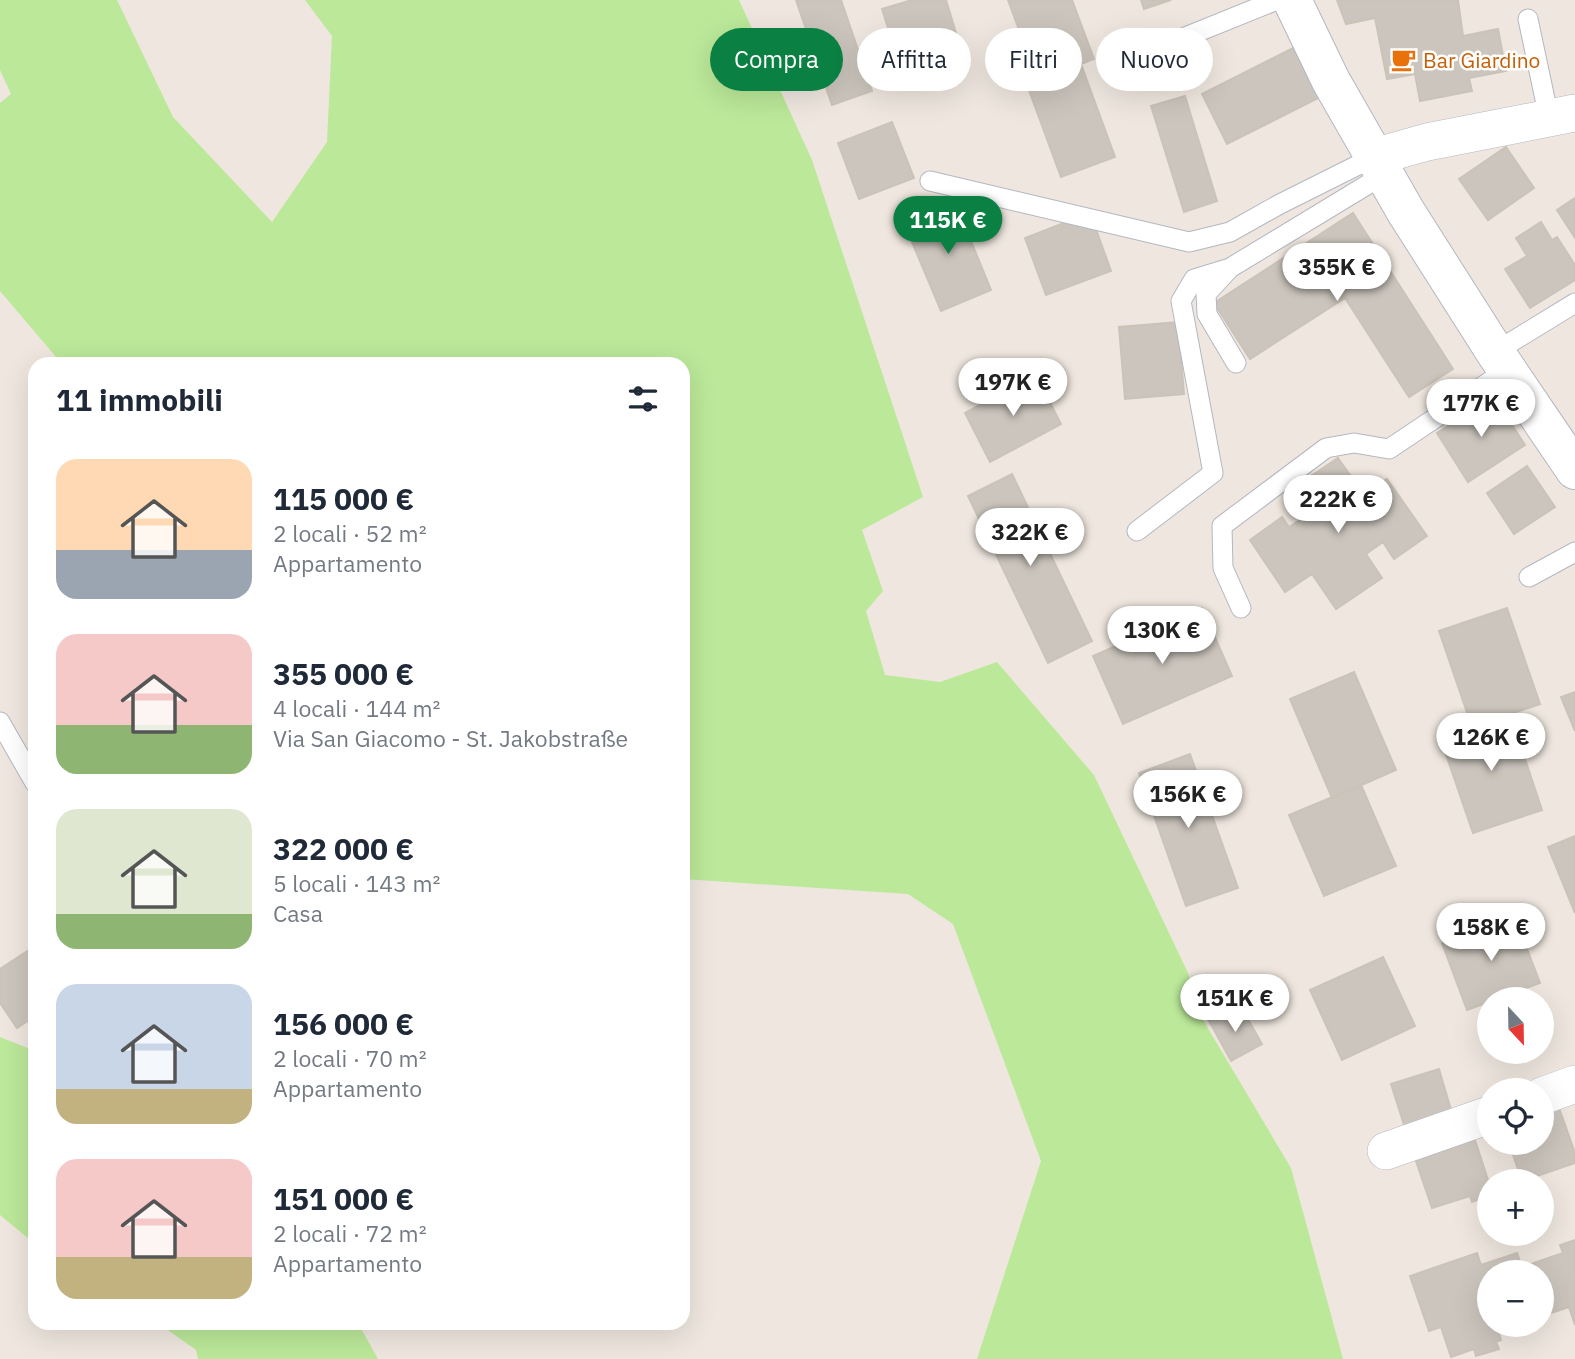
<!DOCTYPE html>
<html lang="it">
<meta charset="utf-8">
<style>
:root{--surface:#fff;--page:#f6f6f7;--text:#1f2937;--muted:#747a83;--accent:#0b8043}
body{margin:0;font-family:"IBM Plex Sans",sans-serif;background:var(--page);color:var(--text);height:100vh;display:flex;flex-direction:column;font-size:26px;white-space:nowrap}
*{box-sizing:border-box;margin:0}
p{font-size:23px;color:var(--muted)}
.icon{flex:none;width:38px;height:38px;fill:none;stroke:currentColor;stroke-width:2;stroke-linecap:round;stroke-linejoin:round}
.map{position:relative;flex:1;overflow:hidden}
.sheet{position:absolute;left:28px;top:357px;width:662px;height:973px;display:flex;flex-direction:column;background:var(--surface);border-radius:21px;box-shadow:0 7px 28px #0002}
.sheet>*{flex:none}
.top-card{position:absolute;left:710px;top:28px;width:665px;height:63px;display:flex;gap:14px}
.needle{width:46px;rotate:158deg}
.buttons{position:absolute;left:1477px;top:987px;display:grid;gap:14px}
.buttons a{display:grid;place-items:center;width:77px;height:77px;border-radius:50%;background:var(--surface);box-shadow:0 7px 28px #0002;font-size:35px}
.price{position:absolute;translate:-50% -60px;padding:0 16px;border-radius:24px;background:#fff;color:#222;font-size:23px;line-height:46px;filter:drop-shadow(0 2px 4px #0008)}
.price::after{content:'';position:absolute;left:50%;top:42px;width:21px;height:16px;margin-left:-10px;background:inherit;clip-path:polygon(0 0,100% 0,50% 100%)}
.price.on{background:var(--accent);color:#fff}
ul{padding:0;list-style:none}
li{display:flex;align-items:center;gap:21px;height:175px;padding:0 28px}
li span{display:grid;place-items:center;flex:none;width:196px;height:140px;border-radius:21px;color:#555}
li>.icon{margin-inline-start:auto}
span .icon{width:84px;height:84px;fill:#fffc;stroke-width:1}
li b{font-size:30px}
h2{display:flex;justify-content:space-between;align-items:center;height:84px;padding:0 28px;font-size:30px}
.tag{padding:0 24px;border-radius:32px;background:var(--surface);box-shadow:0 7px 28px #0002;font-size:24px;line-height:63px}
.tag.on{background:var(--accent);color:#fff}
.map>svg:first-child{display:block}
.green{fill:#bbe899}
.building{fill:#cbc5bd;stroke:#cbc3b8;stroke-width:2}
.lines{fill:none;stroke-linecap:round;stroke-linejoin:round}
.lane-casing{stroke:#b3b7c1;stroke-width:21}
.street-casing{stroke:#b3b7c1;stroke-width:38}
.secondary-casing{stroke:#b3b7c1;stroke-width:40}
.lane{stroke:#fff;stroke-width:19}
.street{stroke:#fff;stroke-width:37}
.secondary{stroke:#fff;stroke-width:38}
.labels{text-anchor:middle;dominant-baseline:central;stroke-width:5;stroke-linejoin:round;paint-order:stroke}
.food-label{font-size:21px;fill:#c56008;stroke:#fff;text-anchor:start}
</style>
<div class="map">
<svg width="1575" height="1359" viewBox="0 0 1575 1359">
<rect width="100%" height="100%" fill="#efe7df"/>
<path class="green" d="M0,0H117L173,117L272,222L327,142L332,36L305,0H739L812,160L923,497L862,530L883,591L866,611L885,675L940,682L997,662L1094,775L1188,973L1203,1020L1291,1168L1343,1359H977L1041,1161L953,924L908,894L683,879L682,364H62L0,291V103L11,94L0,70Z
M0,1037L35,1051V1244L0,1215Z
M158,1323H358L378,1359H198L196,1350Z"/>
<path class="building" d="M796,0H841L872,91L832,105Z
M912,0H946L966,66L906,85L882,9Z
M1008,0H1072L1094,59L1081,64L1115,157L1061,177L1026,82L1037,78Z
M1141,0H1171L1144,9Z
M1337,0H1458L1463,36L1498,29L1506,71L1469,78L1472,91L1420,101L1415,74L1387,79L1375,18L1346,24Z
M1303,43L1328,93L1227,144L1202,94Z
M1185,96L1217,201L1184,212L1151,106Z
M892,122L914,178L859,199L838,143Z
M1506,147L1534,188L1488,220L1459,179Z
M1575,198V238L1557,210Z
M955,202L991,290L941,311L904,223Z
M1353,213L1453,369L1409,397L1345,298L1250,359L1214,303Z
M1074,219L1077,227L1093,221L1111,271L1046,295L1025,238Z
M1541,222L1552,240L1557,237L1575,265V280L1530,308L1505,269L1527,256L1516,238Z
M1178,322L1184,394L1125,399L1119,327Z
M1036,375L1061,424L990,462L965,413Z
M1494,397L1525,445L1468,482L1437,433Z
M1338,458L1364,495L1387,479L1427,536L1394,559L1383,542L1366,554L1382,578L1336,609L1312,574L1285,592L1250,540L1282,517L1289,527L1309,514L1292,489Z
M1527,466L1555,507L1514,534L1487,493Z
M1012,474L1092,641L1048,663L968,496Z
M1202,608L1232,676L1123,724L1093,656Z
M1507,608L1540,704L1472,727L1439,631Z
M1354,672L1396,770L1332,798L1290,699Z
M1575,692V731L1561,697Z
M1510,714L1542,810L1473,833L1440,737Z
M1190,754L1238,888L1186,906L1139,773Z
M1361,785L1396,866L1324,896L1289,815Z
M1575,836V913L1548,847Z
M1514,915L1540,983L1497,999H1489V1002L1467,1010L1442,943Z
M35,946V1016L17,1028L0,1003V969Z
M1383,957L1415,1026L1342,1060L1310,990Z
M1229,1008L1235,1019L1245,1014L1262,1044L1231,1061L1208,1019Z
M1439,1069L1452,1113L1405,1128L1391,1084Z
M1559,1108L1575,1153V1163L1522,1181L1509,1143H1542V1114Z
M1475,1140L1489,1183V1196L1472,1202L1470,1196L1432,1208L1416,1161Z
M1575,1240V1325L1569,1307L1542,1316V1272H1489V1325H1514L1498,1330L1501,1340L1496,1342L1499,1349L1476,1356L1474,1349L1451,1357L1441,1327L1429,1331L1410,1276L1477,1253L1481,1265L1517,1253L1522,1267L1563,1253L1560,1245Z"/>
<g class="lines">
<defs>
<path id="lane" d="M1528,19L1549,118
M1153,50L1277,0
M930,181L1189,242L1230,232L1280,204L1374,157
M1495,352L1575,303
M1236,363L1207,314L1206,294L1230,268L1385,174
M1137,531L1213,473L1181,301L1194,279L1230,268
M1529,577L1575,552
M1241,608L1223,568L1222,526L1326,448L1354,443L1389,449L1507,370
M0,722L35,783"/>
<path id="street" d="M1374,157L1427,142L1575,113
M1542,1096L1575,1084
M1386,1151L1489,1115"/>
<path id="secondary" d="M1292,0L1331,81L1406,212L1495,352L1575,470"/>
</defs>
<use href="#lane" class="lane-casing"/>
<use href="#street" class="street-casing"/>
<use href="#secondary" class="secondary-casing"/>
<use href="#lane" class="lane"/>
<use href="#street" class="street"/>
<use href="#secondary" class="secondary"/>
</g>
<defs>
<symbol id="cafe-bare" viewBox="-9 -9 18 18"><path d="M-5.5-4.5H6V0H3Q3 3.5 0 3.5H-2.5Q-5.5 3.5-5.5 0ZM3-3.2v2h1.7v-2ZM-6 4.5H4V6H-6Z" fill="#e8710a" stroke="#fff" stroke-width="2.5" paint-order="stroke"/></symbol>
</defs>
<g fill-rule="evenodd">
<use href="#cafe-bare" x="1386" y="42" width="35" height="35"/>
</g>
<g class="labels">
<g class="food-label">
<text x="1423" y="60">Bar Giardino</text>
</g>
</g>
</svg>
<div class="buttons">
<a><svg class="needle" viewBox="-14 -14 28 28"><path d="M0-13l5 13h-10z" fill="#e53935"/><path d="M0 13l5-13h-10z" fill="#747a83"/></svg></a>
<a><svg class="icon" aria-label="locate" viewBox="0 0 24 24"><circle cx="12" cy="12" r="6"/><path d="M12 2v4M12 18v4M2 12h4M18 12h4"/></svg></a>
<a>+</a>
<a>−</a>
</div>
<b class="price on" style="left:948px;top:256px">115K €</b>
<b class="price" style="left:1337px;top:303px">355K €</b>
<b class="price" style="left:1013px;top:418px">197K €</b>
<b class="price" style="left:1481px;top:439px">177K €</b>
<b class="price" style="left:1338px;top:535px">222K €</b>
<b class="price" style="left:1030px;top:568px">322K €</b>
<b class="price" style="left:1162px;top:666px">130K €</b>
<b class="price" style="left:1491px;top:773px">126K €</b>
<b class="price" style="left:1188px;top:830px">156K €</b>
<b class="price" style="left:1491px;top:963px">158K €</b>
<b class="price" style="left:1235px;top:1034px">151K €</b>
<div class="top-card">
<a class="tag on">Compra</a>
<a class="tag">Affitta</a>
<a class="tag">Filtri</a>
<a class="tag">Nuovo</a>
</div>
<section class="sheet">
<h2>11 immobili<svg class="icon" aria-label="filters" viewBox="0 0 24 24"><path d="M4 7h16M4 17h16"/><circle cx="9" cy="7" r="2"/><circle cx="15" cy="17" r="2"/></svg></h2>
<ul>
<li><span style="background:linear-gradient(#ffd9b3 65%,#9aa5b1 0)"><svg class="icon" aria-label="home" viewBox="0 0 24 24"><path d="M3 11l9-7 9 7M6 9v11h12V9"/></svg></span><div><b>115 000 €</b><p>2 locali · 52 m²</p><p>Appartamento</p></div></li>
<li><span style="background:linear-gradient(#f6c9c9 65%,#8fb573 0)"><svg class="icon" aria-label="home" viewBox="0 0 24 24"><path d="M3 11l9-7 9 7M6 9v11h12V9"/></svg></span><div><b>355 000 €</b><p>4 locali · 144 m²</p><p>Via San Giacomo - St. Jakobstraße</p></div></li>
<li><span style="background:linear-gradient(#dfe7d0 75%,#8fb573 0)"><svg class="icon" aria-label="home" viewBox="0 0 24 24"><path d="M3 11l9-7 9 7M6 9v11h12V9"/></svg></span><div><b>322 000 €</b><p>5 locali · 143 m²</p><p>Casa</p></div></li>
<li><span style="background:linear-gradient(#c9d6e8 75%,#c2b280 0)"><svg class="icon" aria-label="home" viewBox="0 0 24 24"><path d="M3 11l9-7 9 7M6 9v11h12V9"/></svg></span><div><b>156 000 €</b><p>2 locali · 70 m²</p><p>Appartamento</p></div></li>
<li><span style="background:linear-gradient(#f6c9c9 70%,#c2b280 0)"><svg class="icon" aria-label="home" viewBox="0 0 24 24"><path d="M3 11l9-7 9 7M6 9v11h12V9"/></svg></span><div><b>151 000 €</b><p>2 locali · 72 m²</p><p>Appartamento</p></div></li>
</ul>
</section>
</div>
